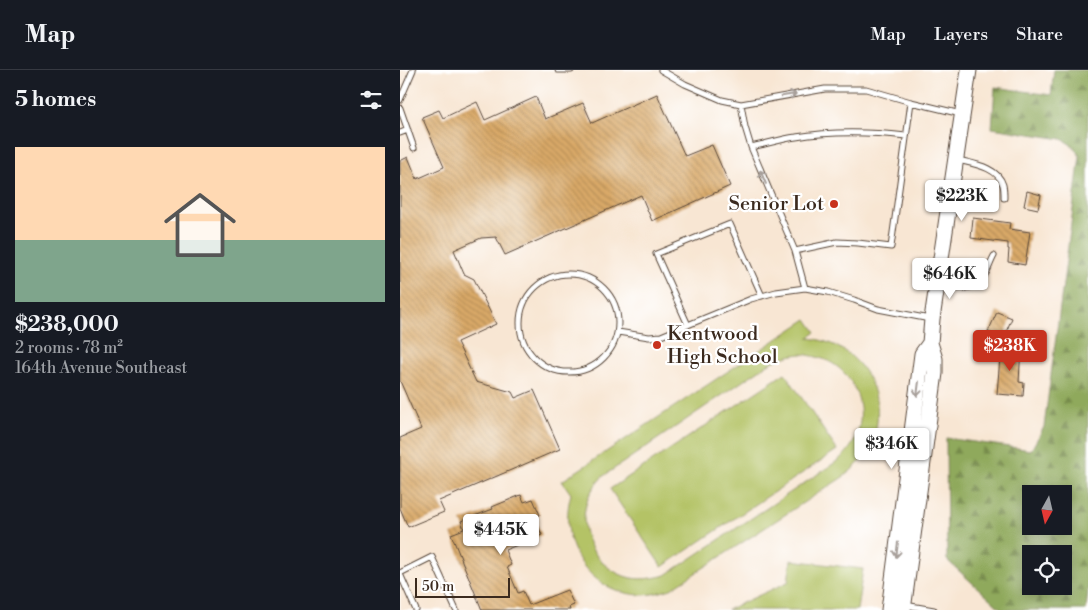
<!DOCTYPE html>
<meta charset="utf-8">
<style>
:root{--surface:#171b24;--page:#20242c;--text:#f1f3f6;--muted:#9ea1a6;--line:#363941;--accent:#c8321e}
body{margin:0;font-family:"Libre Bodoni",serif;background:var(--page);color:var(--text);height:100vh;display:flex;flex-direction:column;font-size:19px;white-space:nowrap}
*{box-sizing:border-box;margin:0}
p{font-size:16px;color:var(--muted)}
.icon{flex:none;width:28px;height:28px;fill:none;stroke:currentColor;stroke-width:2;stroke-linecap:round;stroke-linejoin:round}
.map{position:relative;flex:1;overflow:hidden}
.drawer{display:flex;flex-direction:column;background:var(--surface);width:400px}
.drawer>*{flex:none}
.needle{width:32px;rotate:188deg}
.controls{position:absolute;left:622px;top:415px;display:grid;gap:10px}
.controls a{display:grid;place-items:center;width:50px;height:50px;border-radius:0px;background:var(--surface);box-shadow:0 2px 12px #0003;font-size:25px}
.scale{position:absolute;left:15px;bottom:12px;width:95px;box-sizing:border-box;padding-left:5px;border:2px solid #3b2a1e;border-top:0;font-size:14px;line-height:18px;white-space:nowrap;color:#3b2a1e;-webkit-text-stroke:4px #fff;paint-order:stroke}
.price{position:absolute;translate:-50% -42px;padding:0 11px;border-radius:5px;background:#fff;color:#222;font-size:16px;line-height:32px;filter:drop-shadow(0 1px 2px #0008)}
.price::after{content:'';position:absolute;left:50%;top:30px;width:15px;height:11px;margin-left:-8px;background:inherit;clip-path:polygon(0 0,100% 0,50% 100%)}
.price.current{background:var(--accent);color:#fff}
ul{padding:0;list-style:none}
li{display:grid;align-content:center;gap:10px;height:265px;padding:0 15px}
li span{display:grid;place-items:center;height:155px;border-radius:0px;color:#555}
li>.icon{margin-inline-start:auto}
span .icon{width:90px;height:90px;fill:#fffc;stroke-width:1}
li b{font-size:21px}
h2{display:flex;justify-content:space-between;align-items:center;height:60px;padding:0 15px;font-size:21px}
header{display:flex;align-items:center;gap:30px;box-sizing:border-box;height:70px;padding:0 25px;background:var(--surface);border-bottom:1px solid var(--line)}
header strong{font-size:24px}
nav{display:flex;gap:28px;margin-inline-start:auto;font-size:18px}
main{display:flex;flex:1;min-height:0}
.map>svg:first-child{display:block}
.green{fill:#b4c366;stroke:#787642;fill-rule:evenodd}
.forest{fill:url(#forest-firs);stroke:#656a3c;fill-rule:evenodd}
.building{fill:url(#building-back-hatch)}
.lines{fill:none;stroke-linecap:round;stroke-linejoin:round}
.lane-casing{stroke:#574639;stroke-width:7}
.secondary-casing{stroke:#574639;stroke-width:17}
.lane{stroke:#fff;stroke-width:5}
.secondary{stroke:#fff;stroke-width:15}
.oneway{stroke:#a79f9a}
.poi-dot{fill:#c8321e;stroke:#fff;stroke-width:2}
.labels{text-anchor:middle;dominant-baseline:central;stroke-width:4.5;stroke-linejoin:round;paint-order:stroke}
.poi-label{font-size:20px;fill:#3b2a1e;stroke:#fff;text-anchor:end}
</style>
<header>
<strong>Map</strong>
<nav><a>Map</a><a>Layers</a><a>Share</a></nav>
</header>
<main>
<section class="drawer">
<h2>5 homes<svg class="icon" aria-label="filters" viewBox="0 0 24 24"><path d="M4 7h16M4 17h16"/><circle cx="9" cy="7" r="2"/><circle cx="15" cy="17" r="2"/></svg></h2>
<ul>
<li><span style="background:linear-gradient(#ffd9b3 60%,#7fa58c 0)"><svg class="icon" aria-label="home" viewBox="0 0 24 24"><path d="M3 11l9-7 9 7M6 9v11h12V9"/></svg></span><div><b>$238,000</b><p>2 rooms · 78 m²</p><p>164th Avenue Southeast</p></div></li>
</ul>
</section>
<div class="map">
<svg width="688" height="540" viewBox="0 0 688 540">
<defs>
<pattern id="forest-firs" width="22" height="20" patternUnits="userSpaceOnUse" patternTransform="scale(1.25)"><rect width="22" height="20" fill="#8fa95b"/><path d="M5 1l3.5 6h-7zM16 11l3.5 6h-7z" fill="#768a4b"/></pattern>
<pattern id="building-back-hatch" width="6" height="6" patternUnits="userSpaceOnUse" patternTransform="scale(1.25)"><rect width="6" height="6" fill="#d9a968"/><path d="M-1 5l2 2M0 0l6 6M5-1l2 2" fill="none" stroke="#b18a55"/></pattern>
</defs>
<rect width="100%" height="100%" fill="#fff"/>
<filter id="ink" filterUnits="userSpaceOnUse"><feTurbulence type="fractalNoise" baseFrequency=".02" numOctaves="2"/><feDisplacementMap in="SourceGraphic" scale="10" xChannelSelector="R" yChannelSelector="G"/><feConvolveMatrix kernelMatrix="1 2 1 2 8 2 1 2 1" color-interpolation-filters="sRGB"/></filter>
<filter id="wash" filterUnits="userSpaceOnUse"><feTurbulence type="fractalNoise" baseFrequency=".0096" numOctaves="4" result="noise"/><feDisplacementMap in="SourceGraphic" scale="20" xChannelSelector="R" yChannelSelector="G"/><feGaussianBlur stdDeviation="1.12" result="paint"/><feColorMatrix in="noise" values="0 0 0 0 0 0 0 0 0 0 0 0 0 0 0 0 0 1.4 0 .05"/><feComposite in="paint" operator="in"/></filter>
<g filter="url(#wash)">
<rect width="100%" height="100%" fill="#f8e6d3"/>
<path class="green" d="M407,249L416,262L408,268C459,273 491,324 472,372C466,387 455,398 443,407L271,519C261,522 252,525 241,525C188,523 157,473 171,424L162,411ZM402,284C413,286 425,288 435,295C461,313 469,351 450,378C446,384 440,389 433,394L266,505C254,508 243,510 231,508C195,500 174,460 189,426C192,419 197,413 202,407L368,294C380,288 389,285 402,284Z
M385,303L437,380L262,497L210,419Z
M391,490L463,499L457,540H327L388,512Z"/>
<path class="forest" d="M654,0H688V520L686,540H602L547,490L546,368L631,380L644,357L680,86L673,76L662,69L592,58L595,17L651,25ZM631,424H664V456H631ZM631,484H664V516H631Z"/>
<g id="blocks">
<path class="building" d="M257,24L285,86L312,75L330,116L252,151L241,125L105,185L96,167L81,168L54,180L64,204L74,209L96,254L57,272L76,312L112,322L115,328L134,320L160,379L39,431L44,442L8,457L0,438V368L21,359L0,311V91L8,87L17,109L44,97L22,47L39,40L43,48L77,32L85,50L136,27L145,49L183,33L192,53Z
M627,121L641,125L638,139L624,136Z
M573,148L610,153L609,159L630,162L625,195L608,192L609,179H608V173L571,168Z
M597,242L612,248L603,269L588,262Z
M601,275L621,277L619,312L624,313L623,326L597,324Z
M121,425L124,432L133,429L140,445L134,447L142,465L105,480L111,495L107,497L118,523L123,521L129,535L167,520L174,535L169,537L170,540H82L51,464L64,459L61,451L93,439L92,437Z"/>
</g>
</g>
<g filter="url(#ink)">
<use href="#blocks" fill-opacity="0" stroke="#574639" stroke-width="1"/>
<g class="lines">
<defs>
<path id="lane" d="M158,0H171
M261,0L285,14L322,30L341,34L425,19H466L511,32L561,44
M0,30L13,0
M341,34L345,57L351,77L395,181L405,218
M0,38L14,78
M0,63L8,60
M351,77C366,74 381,69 396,67C433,61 470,62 506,66
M558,90C574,94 598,97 603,115C604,119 604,124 604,128
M395,181L437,172L458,173L491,177L511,32
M120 253a49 49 0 1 1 98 0a49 49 0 1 1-98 0Z
M539,215C555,218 572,223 583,208C588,202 590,193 594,186
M288,255L256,184L330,154L362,226
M218,262L249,267L261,266L351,229L376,222L405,218L428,222L454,230L478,239L530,249
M0,503L32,487L56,540
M0,504L16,540
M505,535L534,540"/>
<path id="secondary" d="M489,540L522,284L530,273
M503,540L535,303V289L530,273L532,249L569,0"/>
</defs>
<use href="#lane" class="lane-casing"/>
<use href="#secondary" class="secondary-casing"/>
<use href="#lane" class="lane"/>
<use href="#secondary" class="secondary"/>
</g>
<defs><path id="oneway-shaft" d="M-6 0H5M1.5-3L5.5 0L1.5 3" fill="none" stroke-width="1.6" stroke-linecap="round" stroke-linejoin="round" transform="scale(1.25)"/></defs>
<g class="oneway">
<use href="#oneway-shaft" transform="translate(389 25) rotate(-10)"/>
<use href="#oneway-shaft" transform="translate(363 107) rotate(-113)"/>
<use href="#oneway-shaft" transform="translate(518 319) rotate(97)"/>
<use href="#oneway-shaft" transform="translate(497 480) rotate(97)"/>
</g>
</g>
<g class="poi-dot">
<circle cx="434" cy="134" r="5"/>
<circle cx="257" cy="275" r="5"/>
</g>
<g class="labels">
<g class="poi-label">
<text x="424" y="134">Senior Lot</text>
<text x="267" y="264" text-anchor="start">Kentwood<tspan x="267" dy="23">High School</tspan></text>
</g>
</g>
</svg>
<div class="controls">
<a><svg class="needle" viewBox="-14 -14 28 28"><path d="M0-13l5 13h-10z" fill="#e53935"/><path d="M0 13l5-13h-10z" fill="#9ea1a6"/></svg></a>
<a><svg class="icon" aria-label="locate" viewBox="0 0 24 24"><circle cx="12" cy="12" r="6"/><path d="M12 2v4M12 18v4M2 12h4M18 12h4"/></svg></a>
</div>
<div class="scale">50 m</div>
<b class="price" style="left:562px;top:152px">$223K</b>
<b class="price" style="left:550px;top:230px">$646K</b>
<b class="price current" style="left:610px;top:302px">$238K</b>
<b class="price" style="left:492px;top:400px">$346K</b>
<b class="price" style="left:101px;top:486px">$445K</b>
</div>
</main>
